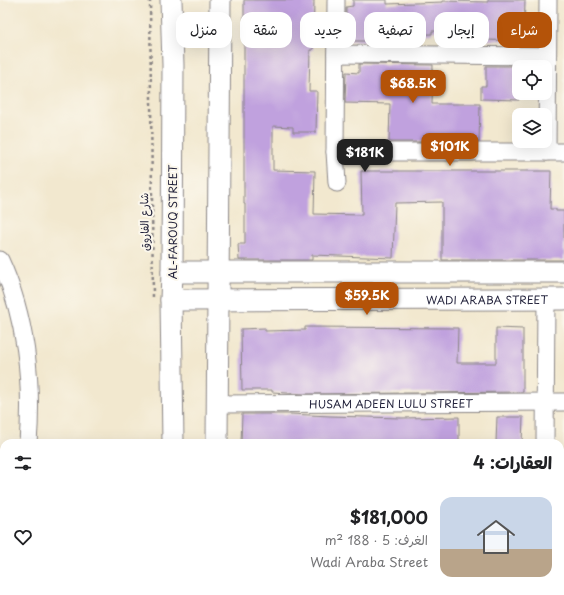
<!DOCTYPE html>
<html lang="ar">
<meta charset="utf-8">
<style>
:root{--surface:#fff;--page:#f2f2f2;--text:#202124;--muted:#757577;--line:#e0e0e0;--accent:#b45309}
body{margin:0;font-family:"Playpen Sans","Playpen Sans Arabic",sans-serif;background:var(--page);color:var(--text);direction:rtl;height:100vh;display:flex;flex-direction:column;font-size:15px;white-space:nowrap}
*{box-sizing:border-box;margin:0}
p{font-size:13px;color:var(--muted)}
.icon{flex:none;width:22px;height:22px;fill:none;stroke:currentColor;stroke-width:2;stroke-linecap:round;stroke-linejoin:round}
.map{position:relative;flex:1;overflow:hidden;direction:ltr}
.details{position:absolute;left:0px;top:439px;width:564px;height:156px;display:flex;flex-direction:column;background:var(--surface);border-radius:12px 12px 0 0;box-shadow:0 4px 16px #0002;direction:rtl}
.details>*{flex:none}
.hud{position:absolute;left:12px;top:12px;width:540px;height:36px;direction:rtl;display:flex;gap:8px}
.tools{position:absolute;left:512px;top:60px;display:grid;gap:8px}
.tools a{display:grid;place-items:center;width:40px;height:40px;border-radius:8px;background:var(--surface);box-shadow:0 4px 16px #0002;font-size:20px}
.price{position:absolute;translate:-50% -34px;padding:0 9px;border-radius:8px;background:var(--accent);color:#fff;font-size:13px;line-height:26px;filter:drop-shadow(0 1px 2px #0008)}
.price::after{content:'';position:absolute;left:50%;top:24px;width:12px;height:9px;margin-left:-6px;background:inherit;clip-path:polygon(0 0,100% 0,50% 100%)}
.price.current{background:#222;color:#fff}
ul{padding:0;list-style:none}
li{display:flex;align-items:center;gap:12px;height:100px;padding:0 12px}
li+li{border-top:1px solid var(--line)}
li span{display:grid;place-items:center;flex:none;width:112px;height:80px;border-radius:12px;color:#555}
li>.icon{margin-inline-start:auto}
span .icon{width:48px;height:48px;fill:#fffc;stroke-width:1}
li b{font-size:17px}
h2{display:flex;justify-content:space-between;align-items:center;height:48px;padding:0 12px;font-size:17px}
.tag{padding:0 14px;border-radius:12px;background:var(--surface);box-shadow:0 4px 16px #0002;font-size:14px;line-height:36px}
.tag.current{background:var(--accent);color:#fff}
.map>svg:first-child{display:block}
.building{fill:#c0a1de}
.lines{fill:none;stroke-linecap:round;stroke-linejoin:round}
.minor-casing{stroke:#8a8585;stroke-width:19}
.major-casing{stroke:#8a8585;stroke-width:23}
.path{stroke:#8a8585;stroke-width:2.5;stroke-dasharray:3 3;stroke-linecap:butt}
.minor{stroke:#fff;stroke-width:17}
.major{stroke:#fff;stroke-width:21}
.labels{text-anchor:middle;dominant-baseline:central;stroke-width:4;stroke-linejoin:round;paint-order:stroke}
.street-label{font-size:11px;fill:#22223b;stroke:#fbf7ec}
</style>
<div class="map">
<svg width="564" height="595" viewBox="0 0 564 595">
<rect width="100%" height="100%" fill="#fbf7ec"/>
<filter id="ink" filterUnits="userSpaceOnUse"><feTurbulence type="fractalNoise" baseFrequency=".025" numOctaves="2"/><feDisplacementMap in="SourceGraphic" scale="8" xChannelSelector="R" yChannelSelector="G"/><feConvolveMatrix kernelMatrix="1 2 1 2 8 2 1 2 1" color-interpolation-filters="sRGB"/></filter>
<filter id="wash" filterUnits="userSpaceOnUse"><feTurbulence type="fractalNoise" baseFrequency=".012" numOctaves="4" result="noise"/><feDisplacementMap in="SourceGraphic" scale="16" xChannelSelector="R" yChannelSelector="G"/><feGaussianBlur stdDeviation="0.9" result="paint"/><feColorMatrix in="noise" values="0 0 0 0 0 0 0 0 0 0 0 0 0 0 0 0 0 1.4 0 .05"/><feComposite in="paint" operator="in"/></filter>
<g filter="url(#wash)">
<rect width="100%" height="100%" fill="#f2e8cf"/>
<g id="blocks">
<path class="building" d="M244,0H314L313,50H310L309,91H317L316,132H293V127L273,126V170L315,171L314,214L362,215L361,171H551L550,209H556V211H564V260H442V202L395,203L393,258L312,255V260H239L238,244H245V204H244Z
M353,0H387V4L443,2V1L488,2V0H525L524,41L486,40V32L432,31V34L390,35V41H346V7L353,6Z
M359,64L433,65L432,104H480L479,142H389L390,104L345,103L346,72L359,73Z
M486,66H519V100L481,99V86H486Z
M305,327L458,328L457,363H496V328L523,329V392L303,394L272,392V390H242L241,329L265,328V331L305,330Z
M242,414H290L330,416L401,418L459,417V443H241Z
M497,417H523L522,443H496Z"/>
</g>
</g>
<g filter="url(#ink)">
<use href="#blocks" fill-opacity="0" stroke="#8a8585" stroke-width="1"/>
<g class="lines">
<defs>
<g id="minor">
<path d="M336,0L335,152L337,183"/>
<path d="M336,54L547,56"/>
<path d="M335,152H564"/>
<path d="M547,152L548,0"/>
<path d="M0,260C26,316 33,382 28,443"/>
<path id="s1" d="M217,404L564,402"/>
<path d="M545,443L546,299"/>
<path d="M560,492H564"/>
<path d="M0,516L4,509"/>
<path d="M560,547H564"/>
<path d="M316,591V595"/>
<path d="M406,595V591"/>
<path d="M488,595V591"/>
</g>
<g id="major">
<path d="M171,0L173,65L172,272L171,300L173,443"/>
<path d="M172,272H564"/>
<path id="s2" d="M171,300L564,299"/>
<path d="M217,443L220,0"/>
<path d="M175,591V595"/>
<path d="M217,595V591"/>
</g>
</defs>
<use href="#minor" class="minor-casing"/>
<use href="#major" class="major-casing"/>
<path class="path" d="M150,0L153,299"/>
<use href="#minor" class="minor"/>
<use href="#major" class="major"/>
</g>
</g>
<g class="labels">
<g class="street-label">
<text transform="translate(144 222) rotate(-91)">شارع الفاروق</text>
<text transform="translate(172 222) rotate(-90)">AL-FAROUQ STREET</text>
<text stroke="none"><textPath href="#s2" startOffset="316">WADI ARABA STREET</textPath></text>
<text stroke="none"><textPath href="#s1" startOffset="174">HUSAM ADEEN LULU STREET</textPath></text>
</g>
</g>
</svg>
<div class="tools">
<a><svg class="icon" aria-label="locate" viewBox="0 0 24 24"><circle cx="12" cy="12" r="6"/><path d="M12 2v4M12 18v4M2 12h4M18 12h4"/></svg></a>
<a><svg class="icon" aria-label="layers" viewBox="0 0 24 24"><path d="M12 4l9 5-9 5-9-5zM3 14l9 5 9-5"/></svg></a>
</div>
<b class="price" style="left:413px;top:104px">$68.5K</b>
<b class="price" style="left:450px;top:167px">$101K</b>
<b class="price current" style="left:365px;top:173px">$181K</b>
<b class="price" style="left:367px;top:316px">$59.5K</b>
<div class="hud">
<a class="tag current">شراء</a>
<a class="tag">إيجار</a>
<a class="tag">تصفية</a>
<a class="tag">جديد</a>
<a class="tag">شقة</a>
<a class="tag">منزل</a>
</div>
<section class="details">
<h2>العقارات: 4<svg class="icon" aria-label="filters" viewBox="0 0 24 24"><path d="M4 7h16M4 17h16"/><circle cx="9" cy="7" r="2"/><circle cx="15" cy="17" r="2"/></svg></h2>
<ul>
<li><span style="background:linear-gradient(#c9d6e8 65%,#b9a48a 0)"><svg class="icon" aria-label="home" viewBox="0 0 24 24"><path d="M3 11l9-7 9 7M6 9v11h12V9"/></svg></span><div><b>$181,000</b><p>الغرف: 5 · 188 m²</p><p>Wadi Araba Street</p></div><svg class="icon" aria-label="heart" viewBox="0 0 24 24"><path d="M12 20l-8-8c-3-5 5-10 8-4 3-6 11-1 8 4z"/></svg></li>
</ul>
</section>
</div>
